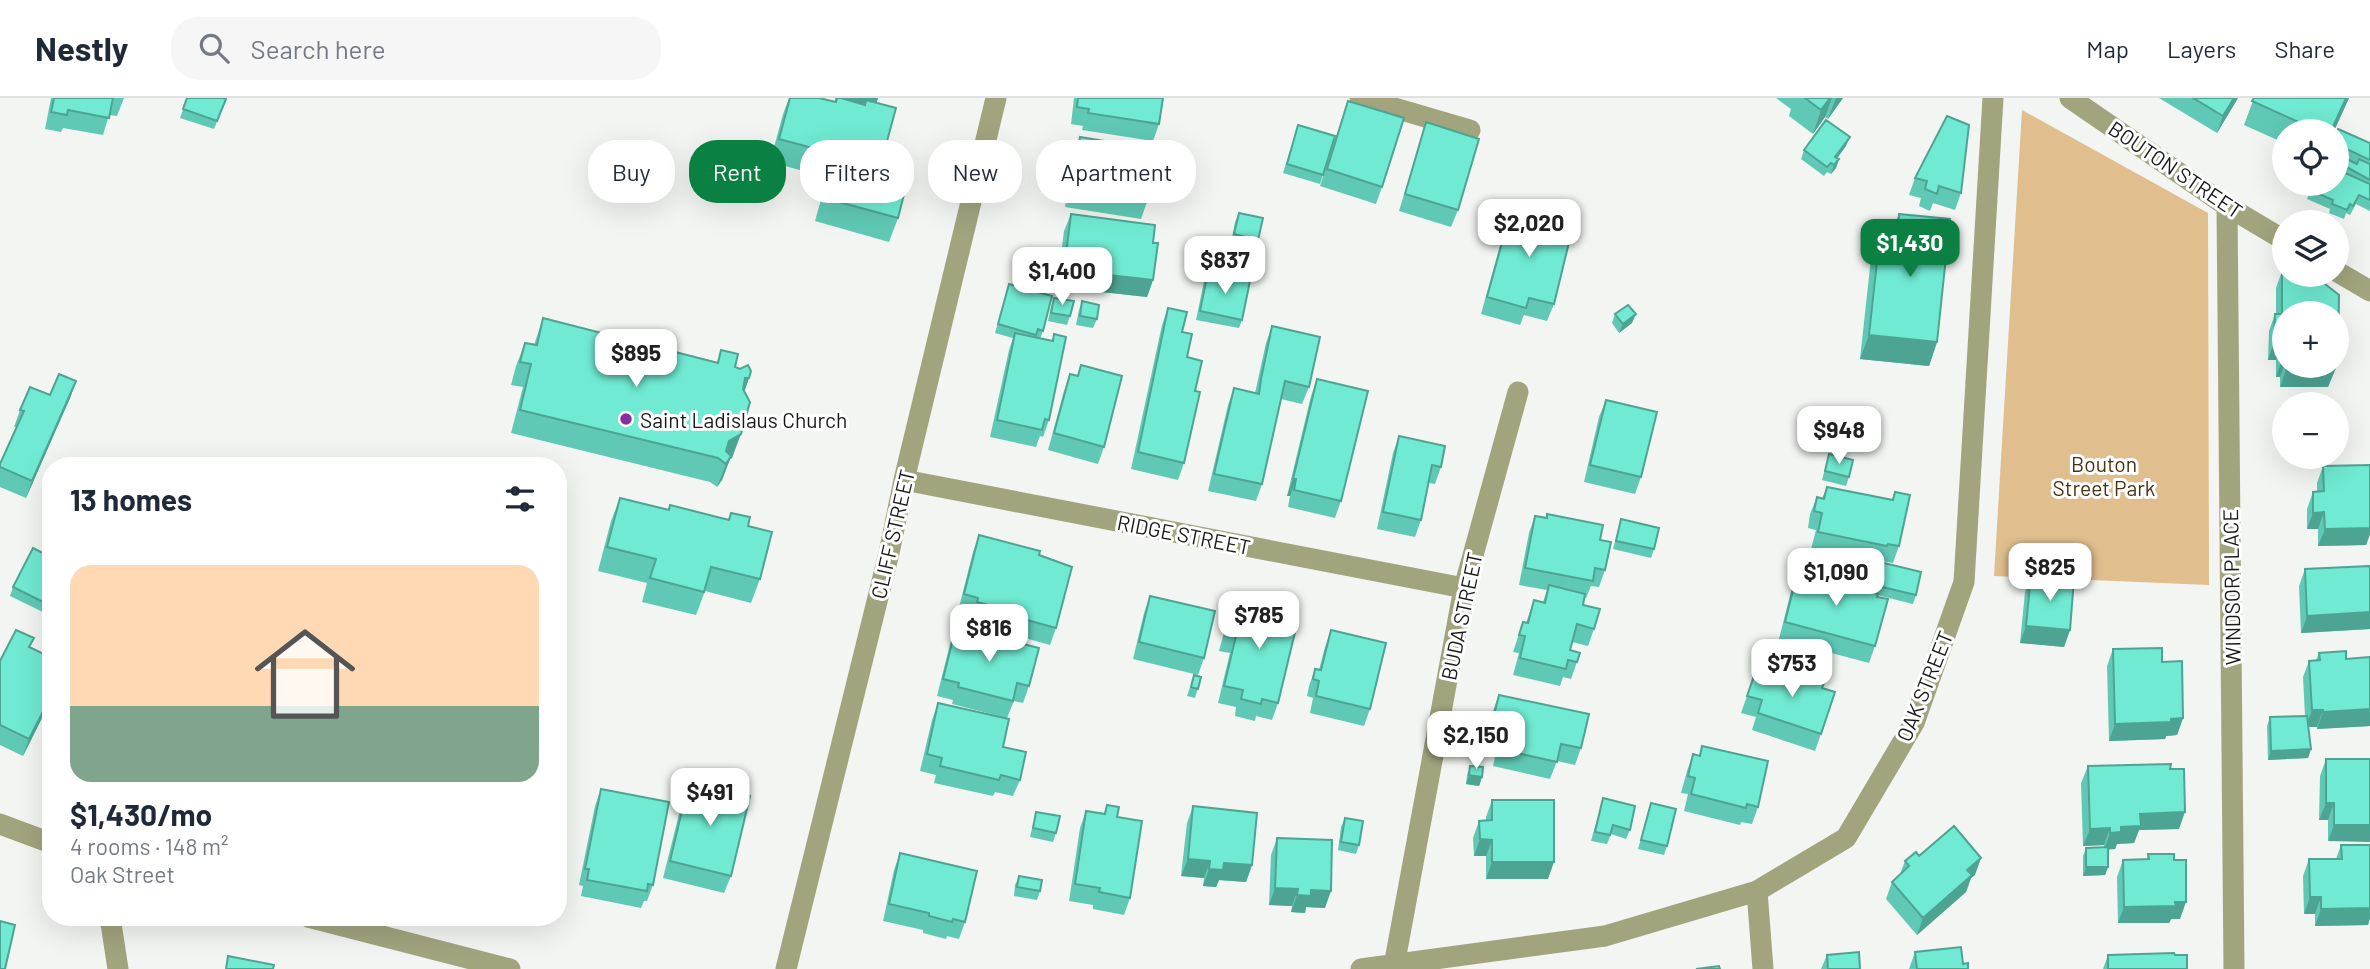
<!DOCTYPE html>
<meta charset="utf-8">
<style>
:root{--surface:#fff;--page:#f6f6f7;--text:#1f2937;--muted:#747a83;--line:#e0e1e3;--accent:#0b8043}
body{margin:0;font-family:Barlow,sans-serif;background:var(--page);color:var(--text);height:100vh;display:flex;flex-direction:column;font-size:26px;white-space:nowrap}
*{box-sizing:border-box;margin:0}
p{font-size:23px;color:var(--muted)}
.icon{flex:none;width:38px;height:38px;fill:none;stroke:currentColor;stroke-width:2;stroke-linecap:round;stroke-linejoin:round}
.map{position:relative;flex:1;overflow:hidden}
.panel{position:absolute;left:42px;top:359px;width:525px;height:469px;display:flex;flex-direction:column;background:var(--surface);border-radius:28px;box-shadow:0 7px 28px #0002}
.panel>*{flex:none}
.guide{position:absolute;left:588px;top:42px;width:665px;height:63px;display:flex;gap:14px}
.fabs{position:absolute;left:2272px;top:21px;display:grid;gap:14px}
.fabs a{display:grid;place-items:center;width:77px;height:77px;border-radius:50%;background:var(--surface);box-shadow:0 7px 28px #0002;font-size:35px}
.price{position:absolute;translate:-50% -60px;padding:0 16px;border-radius:14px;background:#fff;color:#222;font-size:23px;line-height:46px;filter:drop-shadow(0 2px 4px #0008)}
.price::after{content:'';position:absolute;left:50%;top:42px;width:21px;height:16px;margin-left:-10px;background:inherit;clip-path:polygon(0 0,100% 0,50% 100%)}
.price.selected{background:var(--accent);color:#fff}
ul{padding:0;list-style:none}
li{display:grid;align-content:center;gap:14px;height:371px;padding:0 28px}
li+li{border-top:2px solid var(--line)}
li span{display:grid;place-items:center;height:217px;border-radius:21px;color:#555}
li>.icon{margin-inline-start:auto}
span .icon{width:126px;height:126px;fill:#fffc;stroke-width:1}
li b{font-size:30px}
h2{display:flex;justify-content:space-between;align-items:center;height:84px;padding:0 28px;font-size:30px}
.chip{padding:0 24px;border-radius:28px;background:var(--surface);box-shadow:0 7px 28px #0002;font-size:24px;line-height:63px}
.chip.selected{background:var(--accent);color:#fff}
header{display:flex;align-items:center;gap:42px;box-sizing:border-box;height:98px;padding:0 35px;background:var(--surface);border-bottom:2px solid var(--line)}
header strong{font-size:33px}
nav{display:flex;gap:38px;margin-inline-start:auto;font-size:24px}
.search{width:490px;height:63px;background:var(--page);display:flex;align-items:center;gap:18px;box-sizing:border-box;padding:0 24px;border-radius:28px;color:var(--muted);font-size:26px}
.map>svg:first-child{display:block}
.green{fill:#e1be8e}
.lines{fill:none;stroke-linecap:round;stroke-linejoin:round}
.minor{stroke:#a2a47e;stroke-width:21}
.wall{fill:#60c9b5;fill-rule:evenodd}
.shaded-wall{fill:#4ea493}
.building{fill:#70ead2;stroke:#4ea493;stroke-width:2}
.poi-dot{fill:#85309e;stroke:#fff;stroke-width:2.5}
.labels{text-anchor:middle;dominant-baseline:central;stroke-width:6;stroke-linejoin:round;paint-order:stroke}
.street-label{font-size:21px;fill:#181918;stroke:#fff}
.poi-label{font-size:21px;fill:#181918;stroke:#fff;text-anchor:start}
.park-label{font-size:21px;fill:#483210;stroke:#fff}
</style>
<header>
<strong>Nestly</strong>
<div class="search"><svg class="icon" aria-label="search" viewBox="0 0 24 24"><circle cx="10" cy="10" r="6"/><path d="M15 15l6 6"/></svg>Search here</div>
<nav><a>Map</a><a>Layers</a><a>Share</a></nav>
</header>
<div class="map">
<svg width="2370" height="871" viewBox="0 0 2370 871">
<rect width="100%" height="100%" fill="#f2f5f1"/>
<path class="green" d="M2022,12L2208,115L2209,487L1994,478Z"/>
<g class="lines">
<path class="minor" d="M1360,0L1470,32
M2070,0L2227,108L2284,142
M2227,108L2234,871
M2336,173L2370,193
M904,382L1464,490
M0,726L51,745
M1757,793L1763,871
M110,819L118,871
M308,819L510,871
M1394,868L1464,490L1518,294
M786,871L889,455L904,382L996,0
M1361,871L1605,838L1757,793L1846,740L1914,625L1964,484L1993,0"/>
</g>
<path class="wall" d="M51,0H124L117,18L109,17L103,37L63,30L61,34L45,31Z
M187,0L226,1L214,31L180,20Z
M789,0H819L835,4V0H878L877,4L880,69L898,120L889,144L815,123L825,87L810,83L811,75L770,64L783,16Z
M1074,0H1163L1159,26L1153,43L1082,32L1083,28L1071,26Z
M1776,0H1843L1828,21L1825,19L1813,36L1789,18L1791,11Z
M2159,0H2238L2217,35Z
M2254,0H2349L2334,33H2284V45L2244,27Z
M1348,3L1382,89L1376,106L1320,88Z
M1947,18L1961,95L1955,112L1933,105L1930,113L1919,108L1921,100L1909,97L1915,80Z
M1426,24L1458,112L1451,129L1399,113Z
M1298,27L1323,77L1320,86L1283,75Z
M2336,34L2370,45V113L2356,106L2350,117L2346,115L2344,121L2329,115L2330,111L2307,101L2310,92L2337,71L2343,60L2336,57Z
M1080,39L1147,104L1141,121L1065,109L1074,56Z
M1846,48L1837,60L1839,61L1836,70L1831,76L1827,74L1824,78L1801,61L1804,52Z
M1513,105L1542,124L1554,206L1547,223L1524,217L1520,227L1481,216L1507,122Z
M1239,115L1258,142L1254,151L1231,145L1235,124Z
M1071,116L1153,145V182L1147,199L1057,189L1064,133Z
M1899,116L1937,244L1929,268L1860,261L1872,151L1881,127L1894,128Z
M1240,152L1249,173L1246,182L1242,222L1239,230L1196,222L1204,183L1208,174L1240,181L1231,178Z
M2284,172V177H2314L2326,184V186L2339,197L2338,265L2328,289H2280V279H2276V262H2268L2269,233L2275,216H2276V190L2282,173ZM2284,215H2336V268H2284Z
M1009,186L1043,233L1040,241L1052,243L1054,236L1049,322L1043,339L1040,338L1036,349L990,339L1009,252L1013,240L995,235Z
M1054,200L1070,218L1067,227L1048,223L1051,209Z
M1082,203L1097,221L1093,230L1076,227L1079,212Z
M1168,210L1182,234L1187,259L1195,293L1184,365L1178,382L1131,371L1162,227Z
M1615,216L1632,225L1619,235L1612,225Z
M543,220L717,264L721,252L735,269L749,280L744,293L732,360L730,361L722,382L717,389L710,384L511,335L523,289L511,287L516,268L525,245L534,247Z
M1272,228L1309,289L1302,306L1281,301L1262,386L1256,403L1208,393L1228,307L1234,290L1255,295L1266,245Z
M1081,267L1104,349L1098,366L1048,352L1064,293L1070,276L1077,278Z
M1317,281L1341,403L1335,420L1288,409L1290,398H1287L1311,298Z
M76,283L70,300L26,400L0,389V366L17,329H14L20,312Z
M1606,302L1641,379L1635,396L1584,384L1599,319Z
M1399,338L1441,369L1435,386L1429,385L1421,422L1415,439L1377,431L1393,355Z
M1829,356L1849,379L1846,388L1822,382Z
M2370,367V436L2366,447L2318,448V431H2307V411L2313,394H2317V385L2323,368Z
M1827,389L1892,402L1895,394L1899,448L1893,465L1882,463L1881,465L1811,451L1816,432L1808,430L1810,416L1817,399L1822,400Z
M620,400L669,412L728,422L731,415L748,428L760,481L751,505L705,493L696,517L642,504L647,485L598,473L611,423Z
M1547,416L1600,442L1605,472L1599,489L1591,488L1586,500H1584L1583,507L1594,531L1588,548L1572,544L1570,552L1577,564L1571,581L1563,579L1560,588L1513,577L1519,555L1513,554L1523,524L1526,525L1534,502L1543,504L1547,492L1519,487L1529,435L1535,418L1546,420Z
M1621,421L1654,451L1651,460L1613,451Z
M979,437L1039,457L1056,530L1050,547L1014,537L1015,533L971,521L972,517L958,513L973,454Z
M51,459V513L49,517L10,498L13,489Z
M1884,465L1916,497L1913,506L1877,497L1875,548L1869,565L1779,541L1791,493L1797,476L1820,482L1823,472L1845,488L1875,495Z
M2370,468V531L2301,535L2299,488L2305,471Z
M2031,477L2070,532L2064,549L2020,545L2025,494Z
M1150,498L1204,560L1198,577L1133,561L1144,515Z
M1234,503L1292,528L1278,605L1272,622L1256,618L1255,623L1235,618L1236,609L1218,605L1230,555L1219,553L1228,520Z
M956,529L1029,588L1023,605L1014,603L1007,620L1003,649L1020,682L1013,698L995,694L993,698L934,685L936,677L920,673L932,622L938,605L999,618L952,606L953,602L937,598L950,546Z
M1331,532L1370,611L1364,628L1310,615L1313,600L1307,598L1309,588L1315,571L1319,572L1325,549Z
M31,549L48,558L51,602L23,658L0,647V563Z
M2113,551L2162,564L2183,620L2177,637L2166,638L2165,641L2109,643L2107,568Z
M2319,555L2346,561L2370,559V628L2317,631V629H2308L2311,651L2308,660L2268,662L2267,628L2270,619L2305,618L2303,579L2309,563L2316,562Z
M1755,575L1768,579L1821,636L1815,653L1752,632L1756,619L1741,615Z
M1194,577L1201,579L1195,600L1187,598Z
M1499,597L1581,650L1575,667L1557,663L1550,681L1493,668L1499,641L1487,638L1493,613Z
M1702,648L1758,709L1752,726L1741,724L1740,727L1684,713L1688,696L1681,695L1687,673L1693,656L1699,657Z
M2326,661H2370L2328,743V722H2319L2320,678Z
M1470,668L1482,679L1479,688L1466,686L1467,677Z
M2088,668L2170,671L2179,731L2139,732L2134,745L2117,746L2115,751H2108V769L2105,777L2083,778V758L2086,750L2104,749V747L2083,748L2081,685Z
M689,683L731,778L724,795L663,780L683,700Z
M601,691L653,787L647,803H644L641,810L581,798L583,788L579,787L595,708Z
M1603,700L1630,732L1626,741L1611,736L1607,746L1591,743Z
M1492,702L1548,781H1486V758H1474L1473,740L1479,723H1486V719Z
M1651,705L1667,748L1664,757L1638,751Z
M1107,707L1117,719L1130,800L1124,817L1093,811V807L1069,803L1080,730L1086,713L1104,715Z
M1193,708L1252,767L1246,784L1219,782L1216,789L1203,788L1204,780L1181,778L1187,725Z
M1036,714L1056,735L1053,744L1030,739Z
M1345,720L1359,747L1356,756L1338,752L1341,729Z
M1277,740L1325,810L1306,809L1305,815L1291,814L1292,808L1269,807L1271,757Z
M2341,747H2370V820L2368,827L2315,828V816H2304L2303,778L2309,761H2336Z
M900,755L965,824L959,841L947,838L946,841L923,835V832L883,823L894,772Z
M2148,756L2174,762L2180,821H2171L2169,825H2118L2117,779L2123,762L2147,761Z
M1919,758L1975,777L1971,780L1966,794L1917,837L1886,801L1892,784L1900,776L1905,763Z
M1019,778L1040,793L1037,802L1014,798L1015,787Z
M1915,854L1963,866L1968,871H1909Z
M1827,857L1860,871H1821Z
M2108,857H2175L2187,871H2103Z"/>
<path class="shaded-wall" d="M837,0H878L876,6L836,4Z
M1830,0H1832L1825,19L1813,36L1821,12Z
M1836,0H1843L1828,21Z
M2234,0H2238L2217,35L2223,18Z
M2346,0H2349L2334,33H2331Z
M1850,39L1846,48L1832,67L1835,59Z
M1839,61L1836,70L1831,76L1834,67Z
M1064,172L1153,182L1147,199L1057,189Z
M1636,216L1632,225L1619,235L1623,226Z
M1869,237L1937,244L1929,268L1860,261Z
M2274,245L2282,246L2276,262H2268Z
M2282,262H2284V268L2280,279H2276Z
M2336,265H2338L2328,289H2280L2286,272L2336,268Z
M745,280H749L741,304Z
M76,283L70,300L26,400L32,383Z
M741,336L732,360L730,361L722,382L717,389L726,366L722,363L729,343Z
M1293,381H1296L1290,398H1287Z
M2324,414L2318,431H2307L2313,415Z
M2370,430V436L2366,447L2318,448L2325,431Z
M2370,514V531L2301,535L2307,518Z
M2026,528L2070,532L2064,549L2020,545Z
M51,598V602L23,658L29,641Z
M2370,611V628L2317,631L2323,614Z
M2312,612H2323L2317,629H2306Z
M2183,620L2177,637L2166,638L2165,641L2109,643L2115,626Z
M2311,651L2308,660L2268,662L2271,653Z
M1469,677L1482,679L1479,688L1466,686Z
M2326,705H2334L2328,722H2319Z
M2185,714L2179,731L2139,732L2134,745L2117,746L2115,751L2104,752L2110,735L2121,729L2140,716Z
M2334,727H2370V744L2328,743Z
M2110,730L2104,747L2083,748L2090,731Z
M1480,741L1492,742L1486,758H1474Z
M1981,760L1975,777L1971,780L1966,794L1917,837L1923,820L1967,772Z
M1188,761L1210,763L1204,780L1181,778Z
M1492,764H1554L1548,781H1486Z
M1224,765L1252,767L1246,784L1219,782L1216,789L1203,788L1209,771Z
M2086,769H2108L2105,777L2083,778Z
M1275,790L1298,791L1292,808L1269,807Z
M1311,792L1331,793L1325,810L1306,809L1305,815L1291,814L1297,797Z
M2310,799H2321L2315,816H2304Z
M2175,804H2186L2180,821H2171L2169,825H2118L2124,809Z
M2370,810V820L2368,827L2315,828L2321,811Z"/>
<path class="building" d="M54,0H113L109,20L68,12L67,17L51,14Z
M187,0H223L226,1L217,23L183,11Z
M790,0H819L836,4L837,0H841L865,7L866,2L896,10L880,69L909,77L898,120L824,100L834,63L819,59L820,52L779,41Z
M1078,0H1163L1159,26L1088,15L1089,11L1077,9Z
M1805,0H1830L1821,12Z
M2193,0H2234L2223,18Z
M2254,0H2346L2331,33H2313L2314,31L2252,3Z
M1348,3L1404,20L1382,89L1327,71Z
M1947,18L1969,27L1961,95L1939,88L1937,96L1925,91L1927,83L1915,80Z
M1826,22L1850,39L1835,59L1839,61L1834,67L1831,65L1827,69L1804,52Z
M1426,24L1479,41L1458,112L1405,96Z
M1298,27L1335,38L1323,77L1287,66Z
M2338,31L2370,45V62L2336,46V34Z
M1080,39L1155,51L1147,104L1071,92Z
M2343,59L2357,66L2359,61L2370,66V82L2339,65Z
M2336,71L2370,86V102L2359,97L2353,108L2350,106L2347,112L2332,106L2333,102L2310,92L2314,86H2336Z
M1513,105L1545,113L1542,124L1572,132L1554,206L1529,200L1526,210L1487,199Z
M1239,115L1263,120L1258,142L1234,136Z
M1071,116L1155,127L1153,145H1158L1153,182L1064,172Z
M1899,116L1950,121L1937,244L1869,237L1881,127L1898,129Z
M1240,152L1253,156L1249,173L1235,169Z
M2284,172V177H2314L2326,184L2325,186L2339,197L2338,265H2336V215H2284V262H2282V246L2274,245L2275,216H2282V173Z
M1208,174L1250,183L1242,222L1200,213Z
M1009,186L1052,198L1043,233L1038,231L1036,237L998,226Z
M1054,200L1074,203L1070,218L1051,215Z
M1082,203L1099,207L1097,221L1080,218Z
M1628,207L1636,216L1623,226L1615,216Z
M1168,210L1187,214L1182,234L1192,236L1187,259L1202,263L1195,293L1200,294L1184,365L1138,354Z
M543,220L718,265L721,252L738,256L735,269L740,271L748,267L751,273L749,280H745L743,291L750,304L741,336L729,343L726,353L731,358L726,366L718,360L520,312L531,266L520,264L525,245L537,247Z
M1272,228L1320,239L1309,289L1285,283L1262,386L1214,376L1234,290L1259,296L1261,281Z
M1015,235L1053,243L1054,236L1066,239L1049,322L1045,321L1042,332L997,322Z
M1081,267L1122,278L1104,349L1054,335L1070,276L1078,278Z
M2286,268H2335L2334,272H2286Z
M59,276L76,283L32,383L0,369V366L24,313L20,312L30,289L50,297Z
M1317,281L1368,293L1341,403L1294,392L1296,381H1293Z
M1606,302L1657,314L1641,379L1590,367Z
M1399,338L1445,348L1441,369L1432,367L1421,422L1383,414Z
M1829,356L1853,362L1849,379L1825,373Z
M2370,367V430L2325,431L2324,414L2313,415V394L2324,393L2323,368Z
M1827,389L1893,402L1895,394L1910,397L1899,448L1888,446L1887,448L1818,434L1822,415L1814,413L1817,399L1824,401Z
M620,400L669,412L670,407L729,422L731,415L750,419L748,428L772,434L760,481L711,469L704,494L650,480L656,461L607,449Z
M1547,416L1603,427L1600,442L1611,444L1605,472L1595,470L1593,483L1525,470L1535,418L1547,420Z
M1621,421L1659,430L1654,451L1616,443Z
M979,437L1040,453L1039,457L1072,469L1056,530L1020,520L1021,516L977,504L978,500L964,496Z
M33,450L51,459V508L13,489Z
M1884,465L1921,474L1916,497L1878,488Z
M2370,468V514L2307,518L2305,471Z
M1823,472L1848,478L1845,488L1878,496L1877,499L1888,501L1875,548L1785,524L1797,476L1821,482Z
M2031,477L2074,481L2070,532L2026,528Z
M1549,487L1585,496L1583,507L1600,511L1594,531L1577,526L1570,552L1580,555L1577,564L1568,562L1566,571L1520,560L1525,538L1519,537L1523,524L1528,525L1534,502L1545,505Z
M1150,498L1215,513L1204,560L1139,544Z
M1234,503L1295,517L1292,528L1296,530L1278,605L1262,601L1261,606L1241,601L1243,592L1224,588L1236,538L1226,536Z
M956,529L1039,550L1029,588L1017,585L1013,603L958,589L959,585L943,581Z
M16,532L34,540L29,549L48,558L51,552V598L29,641L0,627V563Z
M1331,532L1386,545L1370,611L1316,598L1319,583L1313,581L1315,571L1321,572Z
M2162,550V564L2182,563L2183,620L2171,621V624L2115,626L2113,551Z
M2346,553V561L2370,559V611L2323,614V612H2312L2309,563L2320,562L2319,555Z
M1771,568L1824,585L1822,590L1835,594L1821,636L1758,615L1762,602L1747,598L1755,575L1768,579Z
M1194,577L1201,579L1198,591L1191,589Z
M1499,597L1589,616L1581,650L1561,646L1557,664L1499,651L1505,624L1493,621Z
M938,605L1009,621L1003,649L1026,654L1020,682L1001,677L999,682L940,668L942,660L927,656Z
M2307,618L2311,651L2271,653L2270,619Z
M1702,648L1768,663L1758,709L1747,706L1746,710L1691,696L1695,680L1688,678L1693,656L1700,658Z
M2326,661H2370V727H2334V705H2326Z
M2171,666L2170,671H2184L2185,714L2140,716L2141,728L2121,729V734L2110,735V730L2090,731L2088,668Z
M1470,668L1483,669L1482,679L1469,677Z
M689,683L750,698L731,778L670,763Z
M601,691L669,704L653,787L648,786L647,793L587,782L589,771H585Z
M1603,700L1635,708L1630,732L1613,727L1610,737L1595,734Z
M1492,702H1554V764H1492V742L1480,741L1479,723L1492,722Z
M1651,705L1676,711L1667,748L1641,742Z
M1107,707L1119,709L1117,719L1142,723L1130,800L1099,794L1100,790L1075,786L1086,713L1105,716Z
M1193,708L1257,715L1252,767L1224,765L1223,772L1209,771L1210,763L1188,761Z
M1036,714L1060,718L1056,735L1033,730Z
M1345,720L1363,723L1359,747L1341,744Z
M1954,728L1981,760L1967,772L1972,777L1923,820L1892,784L1909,768L1905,763L1916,754L1919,758Z
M1277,740L1332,742L1331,793L1311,792V798L1297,797L1298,791L1275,790Z
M2341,747H2370V810L2321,811V799H2310L2309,761H2342Z
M2108,749V769H2086V750Z
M900,755L977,773L965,824L953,821L952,824L929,818V815L889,806Z
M2148,756H2174V762H2186V804H2175L2176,808L2124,809L2123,762L2149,761Z
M1019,778L1042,782L1040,793L1017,789Z
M0,823L15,827L5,871H0Z
M1961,849L1963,866L1968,865V871H1917L1915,854Z
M1859,854L1860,871H1828L1827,857Z
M2174,855L2175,857H2187V871H2108V857Z
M228,858L274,867L273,871H226Z
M1719,868L1720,871H1696Z"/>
<circle class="poi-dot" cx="626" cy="321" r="7"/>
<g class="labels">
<g class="street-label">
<text transform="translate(2176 71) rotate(34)">BOUTON STREET</text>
<text transform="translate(892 436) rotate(-77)">CLIFF STREET</text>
<text transform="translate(1184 436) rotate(11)">RIDGE STREET</text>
<text transform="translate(2231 489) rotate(-91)">WINDSOR PLACE</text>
<text transform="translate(1461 518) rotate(-78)">BUDA STREET</text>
<text transform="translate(1924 588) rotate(-68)">OAK STREET</text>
</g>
<g class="poi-label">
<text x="640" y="321">Saint Ladislaus Church</text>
</g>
<g class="park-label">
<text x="2104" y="365">Bouton<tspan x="2104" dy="24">Street Park</tspan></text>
</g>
</g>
</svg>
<div class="fabs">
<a><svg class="icon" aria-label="locate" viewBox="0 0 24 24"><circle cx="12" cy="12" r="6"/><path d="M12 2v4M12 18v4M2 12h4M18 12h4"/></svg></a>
<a><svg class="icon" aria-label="layers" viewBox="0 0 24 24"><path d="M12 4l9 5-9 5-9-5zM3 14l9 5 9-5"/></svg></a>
<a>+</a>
<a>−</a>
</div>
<b class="price" style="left:1529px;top:161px">$2,020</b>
<b class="price selected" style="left:1910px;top:181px">$1,430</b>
<b class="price" style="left:1225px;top:198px">$837</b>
<b class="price" style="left:1062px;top:209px">$1,400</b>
<b class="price" style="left:636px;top:291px">$895</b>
<b class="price" style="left:1839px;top:368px">$948</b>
<b class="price" style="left:2050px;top:505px">$825</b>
<b class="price" style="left:1836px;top:510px">$1,090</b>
<b class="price" style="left:1259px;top:553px">$785</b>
<b class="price" style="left:989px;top:566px">$816</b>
<b class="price" style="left:1792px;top:601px">$753</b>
<b class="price" style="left:1476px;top:673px">$2,150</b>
<b class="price" style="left:710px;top:730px">$491</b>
<div class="guide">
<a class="chip">Buy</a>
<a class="chip selected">Rent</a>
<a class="chip">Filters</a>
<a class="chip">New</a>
<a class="chip">Apartment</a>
</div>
<section class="panel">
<h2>13 homes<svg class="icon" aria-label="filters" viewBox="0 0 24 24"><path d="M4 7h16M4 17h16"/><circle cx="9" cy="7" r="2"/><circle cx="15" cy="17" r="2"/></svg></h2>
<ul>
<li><span style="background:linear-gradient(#ffd9b3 65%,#7fa58c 0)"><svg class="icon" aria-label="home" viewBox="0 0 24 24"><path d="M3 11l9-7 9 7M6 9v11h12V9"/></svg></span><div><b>$1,430/mo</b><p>4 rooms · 148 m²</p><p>Oak Street</p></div></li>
</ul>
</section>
</div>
